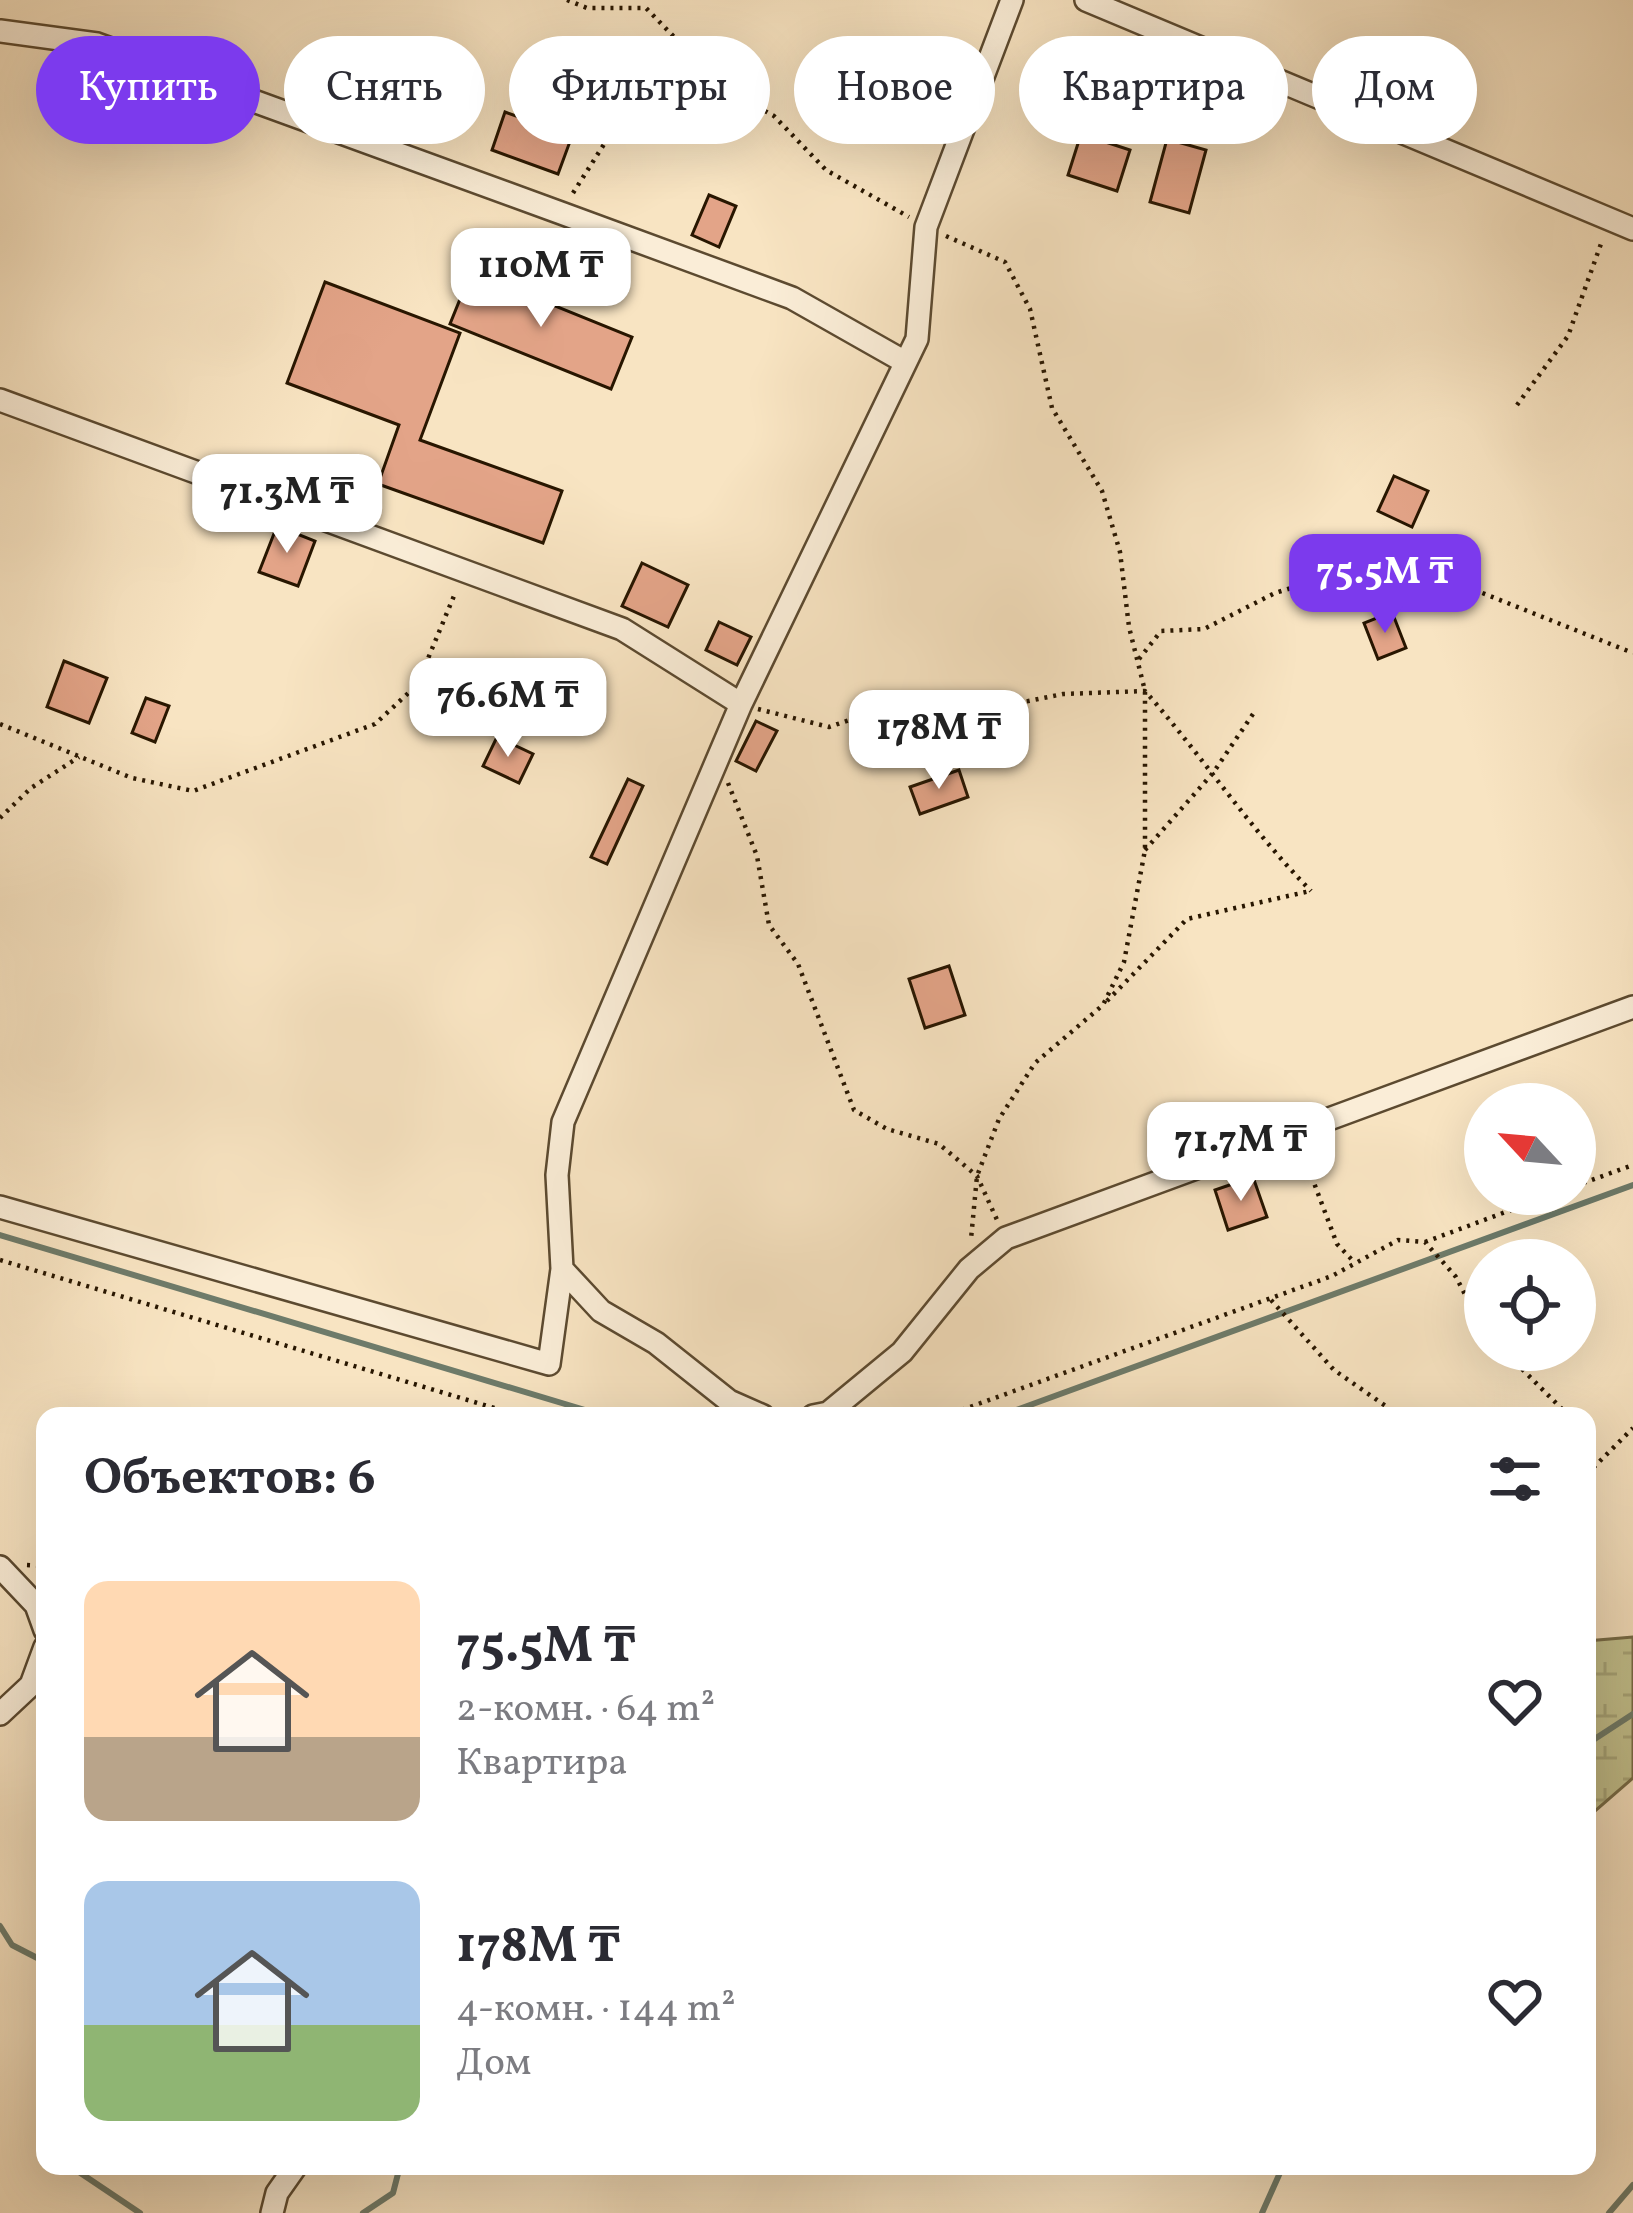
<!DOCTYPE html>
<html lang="ru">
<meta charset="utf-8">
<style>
:root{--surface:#fff;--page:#f2f2f3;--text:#2b2b33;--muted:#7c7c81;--accent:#7c3aed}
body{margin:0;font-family:Vollkorn,serif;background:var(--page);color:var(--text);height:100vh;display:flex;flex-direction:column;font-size:45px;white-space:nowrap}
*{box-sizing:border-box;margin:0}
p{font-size:39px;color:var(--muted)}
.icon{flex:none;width:66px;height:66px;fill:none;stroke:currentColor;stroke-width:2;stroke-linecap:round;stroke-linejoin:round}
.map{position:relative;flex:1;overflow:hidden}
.side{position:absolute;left:36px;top:1407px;width:1560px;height:768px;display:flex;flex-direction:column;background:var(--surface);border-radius:24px;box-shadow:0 12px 48px #0002}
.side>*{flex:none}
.guide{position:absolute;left:36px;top:36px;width:1563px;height:108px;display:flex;gap:24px}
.needle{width:78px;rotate:296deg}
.fabs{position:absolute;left:1464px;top:1083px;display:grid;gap:24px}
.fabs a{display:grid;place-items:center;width:132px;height:132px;border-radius:50%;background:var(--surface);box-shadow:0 12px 48px #0002;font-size:60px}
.price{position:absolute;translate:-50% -102px;padding:0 27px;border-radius:24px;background:#fff;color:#222;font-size:39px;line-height:78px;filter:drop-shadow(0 3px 6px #0008)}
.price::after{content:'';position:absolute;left:50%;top:72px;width:36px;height:27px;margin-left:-18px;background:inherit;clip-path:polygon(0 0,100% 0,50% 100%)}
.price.on{background:var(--accent);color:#fff}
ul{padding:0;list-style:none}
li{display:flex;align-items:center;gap:36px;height:300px;padding:0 48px}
li span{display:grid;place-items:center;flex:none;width:336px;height:240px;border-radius:24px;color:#555}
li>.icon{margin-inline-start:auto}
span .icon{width:144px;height:144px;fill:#fffc;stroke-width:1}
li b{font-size:51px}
h2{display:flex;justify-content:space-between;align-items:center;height:144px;padding:0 48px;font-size:51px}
.chip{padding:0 42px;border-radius:54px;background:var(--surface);box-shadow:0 12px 48px #0002;font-size:42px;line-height:108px}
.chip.on{background:var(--accent);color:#fff}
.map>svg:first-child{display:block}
.wetland{fill:url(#wetland-marsh);stroke:#766c48;stroke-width:3}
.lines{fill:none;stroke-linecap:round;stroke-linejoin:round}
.stream{stroke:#6e7b6a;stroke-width:6}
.building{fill:#e3a488;stroke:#281600;stroke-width:3}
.street-casing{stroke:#5c4a30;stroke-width:26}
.path{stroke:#281600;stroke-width:4.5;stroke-dasharray:3 6;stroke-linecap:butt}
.street{stroke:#faedd7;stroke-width:21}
</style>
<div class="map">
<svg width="1633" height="2213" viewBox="0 0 1633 2213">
<defs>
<pattern id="wetland-marsh" width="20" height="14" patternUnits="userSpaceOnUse" patternTransform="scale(3)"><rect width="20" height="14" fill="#c3c28f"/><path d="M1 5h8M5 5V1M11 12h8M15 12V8" fill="none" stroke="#a8a67a"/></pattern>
</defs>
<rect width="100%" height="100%" fill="#f8e4c2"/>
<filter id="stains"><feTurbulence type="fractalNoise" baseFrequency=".00167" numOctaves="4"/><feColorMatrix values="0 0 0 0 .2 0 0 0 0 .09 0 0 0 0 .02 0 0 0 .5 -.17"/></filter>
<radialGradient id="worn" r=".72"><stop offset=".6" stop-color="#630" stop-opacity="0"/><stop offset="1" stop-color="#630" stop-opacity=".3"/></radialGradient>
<path class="wetland" d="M1633,1637V1778L1587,1818V1641Z"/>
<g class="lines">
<path class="stream" d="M0,1235L605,1416
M1000,1416L1633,1185
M1587,1744L1633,1714
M0,1926L12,1945L45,1962
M70,2166L140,2213
M363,2213L393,2193L400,2166
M1262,2213L1283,2166
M1609,2213L1633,2185"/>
</g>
<path class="building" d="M870,51L896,61L884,94L858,83Z
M430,82L471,96L458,134L417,120Z
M505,112L572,136L558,174L492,150Z
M1081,134L1130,150L1117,191L1068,175Z
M1167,139L1206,150L1189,213L1150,202Z
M709,195L736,206L719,247L692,235Z
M471,272L632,337L611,389L450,324Z
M325,282L460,333L420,440L562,491L543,543L378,484L399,425L287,383Z
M1394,476L1428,491L1412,527L1378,511Z
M277,526L315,541L298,586L259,572Z
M642,563L688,585L668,627L622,606Z
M1392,612L1406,648L1378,659L1364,623Z
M719,622L751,637L737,665L706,650Z
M64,661L107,678L89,723L47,707Z
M146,698L169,706L155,742L132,733Z
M756,721L777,731L756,771L736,761Z
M497,737L533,754L519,783L483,766Z
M959,770L968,797L920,814L910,787Z
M628,779L643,786L607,864L591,857Z
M949,966L965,1015L925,1028L909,979Z
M1253,1177L1267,1217L1228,1230L1215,1190Z"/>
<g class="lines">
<defs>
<path id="street" d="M1086,0L1633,229
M0,31L97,44L561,213L792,298L905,362
M0,400L622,629L741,704
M0,1207L549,1364L562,1269L557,1175L563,1122L741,704L917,339L926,227L1012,0
M562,1269L601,1311L656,1343L729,1401L763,1416
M813,1416L828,1413L902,1352L969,1269L1006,1238L1633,1007
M0,1567L36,1605L45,1630
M0,1714L31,1685L45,1647
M272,2213L277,2193L296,2166"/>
</defs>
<use href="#street" class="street-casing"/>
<path class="path" d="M567,0L587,8H646L678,41V81
M573,193L629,105L678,81L725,89L774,116L826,170L909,217
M946,236L1005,262L1030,309L1052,408L1102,491L1120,552L1129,627L1145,691V850L1124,962L1103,1005L1035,1063L999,1119L977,1176L971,1239
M1517,405L1568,336L1602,241
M1139,659L1161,631L1204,629L1275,593L1392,557L1633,653
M758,709L829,727L928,693L994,708L1063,694L1145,691C1203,757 1250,829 1311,891
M0,724L132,778L193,791L375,724L417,685L456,591
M728,783L757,856L769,925L798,964L854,1110L887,1129L939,1144L977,1176L998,1222
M0,818L31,788L79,757
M1145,850L1213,773L1255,711
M1107,1001L1187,919L1310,891
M1302,1151L1337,1244L1355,1263
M1575,1186L1633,1165
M1425,1242L1554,1194
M0,1260L521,1416
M1271,1300L1334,1370L1400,1416
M1503,1350L1569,1416
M945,1416L1332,1276L1398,1240L1425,1242L1456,1277L1485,1333
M1587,1474L1633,1428
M27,1565L45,1566"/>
<use href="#street" class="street"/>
</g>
<rect width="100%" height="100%" filter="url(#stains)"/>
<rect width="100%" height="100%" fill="url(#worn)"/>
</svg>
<div class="fabs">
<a><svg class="needle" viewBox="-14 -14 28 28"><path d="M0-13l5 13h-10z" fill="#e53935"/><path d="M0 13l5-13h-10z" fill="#7c7c81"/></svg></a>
<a><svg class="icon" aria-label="locate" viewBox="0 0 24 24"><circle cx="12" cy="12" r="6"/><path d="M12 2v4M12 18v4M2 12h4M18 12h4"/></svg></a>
</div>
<b class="price" style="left:541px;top:330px">110M ₸</b>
<b class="price" style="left:287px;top:556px">71.3M ₸</b>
<b class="price on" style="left:1385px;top:636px">75.5M ₸</b>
<b class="price" style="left:508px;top:760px">76.6M ₸</b>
<b class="price" style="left:939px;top:792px">178M ₸</b>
<b class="price" style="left:1241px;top:1204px">71.7M ₸</b>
<div class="guide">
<a class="chip on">Купить</a>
<a class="chip">Снять</a>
<a class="chip">Фильтры</a>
<a class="chip">Новое</a>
<a class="chip">Квартира</a>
<a class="chip">Дом</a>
</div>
<section class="side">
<h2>Объектов: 6<svg class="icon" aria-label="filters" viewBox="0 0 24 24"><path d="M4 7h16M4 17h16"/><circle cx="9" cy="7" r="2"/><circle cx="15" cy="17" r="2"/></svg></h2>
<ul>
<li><span style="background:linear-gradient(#ffd9b3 65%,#b9a48a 0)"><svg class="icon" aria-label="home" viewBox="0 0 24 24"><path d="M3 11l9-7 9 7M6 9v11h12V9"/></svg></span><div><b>75.5M ₸</b><p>2-комн. · 64 m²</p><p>Квартира</p></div><svg class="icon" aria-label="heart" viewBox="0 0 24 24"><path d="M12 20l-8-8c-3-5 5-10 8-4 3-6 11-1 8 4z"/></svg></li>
<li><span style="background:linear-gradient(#a9c7e8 60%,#8fb573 0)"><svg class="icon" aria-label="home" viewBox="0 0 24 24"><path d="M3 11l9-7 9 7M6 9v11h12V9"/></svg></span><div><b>178M ₸</b><p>4-комн. · 144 m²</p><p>Дом</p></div><svg class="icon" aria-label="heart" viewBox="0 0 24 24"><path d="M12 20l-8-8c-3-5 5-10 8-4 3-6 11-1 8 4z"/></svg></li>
</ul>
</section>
</div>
